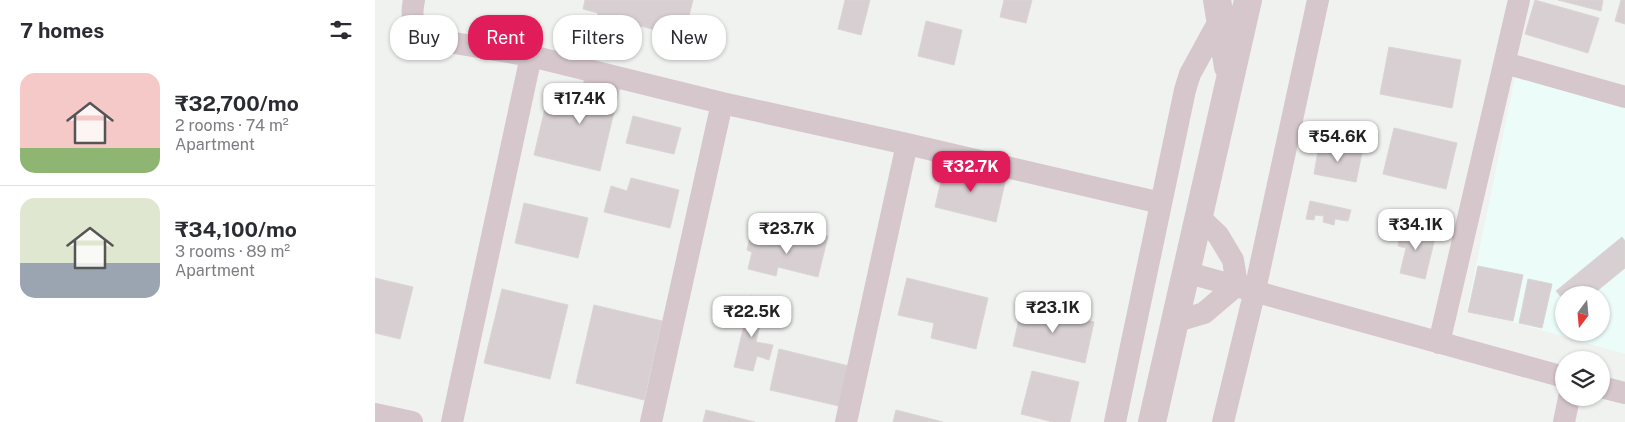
<!DOCTYPE html>
<meta charset="utf-8">
<style>
:root{--surface:#fff;--page:#f2f2f3;--text:#2b2b33;--muted:#7c7c81;--line:#e1e1e2;--accent:#e01d5a}
body{margin:0;font-family:"Public Sans",sans-serif;background:var(--page);color:var(--text);height:100vh;display:flex;flex-direction:column;font-size:19px;white-space:nowrap}
*{box-sizing:border-box;margin:0}
p{font-size:16px;color:var(--muted)}
.icon{flex:none;width:28px;height:28px;fill:none;stroke:currentColor;stroke-width:2;stroke-linecap:round;stroke-linejoin:round}
.map{position:relative;flex:1;overflow:hidden}
.details{display:flex;flex-direction:column;background:var(--surface);width:375px}
.details>*{flex:none}
.top-card{position:absolute;left:15px;top:15px;width:475px;height:45px;display:flex;gap:10px}
.needle{width:32px;rotate:196deg}
.buttons{position:absolute;left:1180px;top:286px;display:grid;gap:10px}
.buttons a{display:grid;place-items:center;width:55px;height:55px;border-radius:50%;background:var(--surface);box-shadow:0 1px 4px #0004;font-size:25px}
.price{position:absolute;translate:-50% -42px;padding:0 11px;border-radius:10px;background:#fff;color:#222;font-size:16px;line-height:32px;filter:drop-shadow(0 1px 2px #0008)}
.price::after{content:'';position:absolute;left:50%;top:30px;width:15px;height:11px;margin-left:-8px;background:inherit;clip-path:polygon(0 0,100% 0,50% 100%)}
.price.active{background:var(--accent);color:#fff}
ul{padding:0;list-style:none}
li{display:flex;align-items:center;gap:15px;height:125px;padding:0 20px}
li+li{border-top:1px solid var(--line)}
li span{display:grid;place-items:center;flex:none;width:140px;height:100px;border-radius:15px;color:#555}
li>.icon{margin-inline-start:auto}
span .icon{width:60px;height:60px;fill:#fffc;stroke-width:1}
li b{font-size:21px}
h2{display:flex;justify-content:space-between;align-items:center;height:60px;padding:0 20px;font-size:21px}
.chip{padding:0 18px;border-radius:20px;background:var(--surface);box-shadow:0 1px 4px #0004;font-size:18px;line-height:45px}
.chip.active{background:var(--accent);color:#fff}
main{display:flex;flex:1;min-height:0}
.map>svg:first-child{display:block}
.commercial{fill:#ebfcf9;fill-rule:evenodd}
.building{fill:#d7cfd1;stroke:#dbd4d5}
.lines{fill:none;stroke-linecap:round;stroke-linejoin:round}
.minor{stroke:#d6c7cd;stroke-width:22}
.tertiary{stroke:#d6c7cd;stroke-width:28}
</style>
<main>
<section class="details">
<h2>7 homes<svg class="icon" aria-label="filters" viewBox="0 0 24 24"><path d="M4 7h16M4 17h16"/><circle cx="9" cy="7" r="2"/><circle cx="15" cy="17" r="2"/></svg></h2>
<ul>
<li><span style="background:linear-gradient(#f6c9c9 75%,#8fb573 0)"><svg class="icon" aria-label="home" viewBox="0 0 24 24"><path d="M3 11l9-7 9 7M6 9v11h12V9"/></svg></span><div><b>₹32,700/mo</b><p>2 rooms · 74 m²</p><p>Apartment</p></div></li>
<li><span style="background:linear-gradient(#dfe7d0 65%,#9aa5b1 0)"><svg class="icon" aria-label="home" viewBox="0 0 24 24"><path d="M3 11l9-7 9 7M6 9v11h12V9"/></svg></span><div><b>₹34,100/mo</b><p>3 rooms · 89 m²</p><p>Apartment</p></div></li>
</ul>
</section>
<div class="map">
<svg width="1250" height="422" viewBox="0 0 1250 422">
<rect width="100%" height="100%" fill="#f0f2f0"/>
<path class="commercial" d="M1144,58L1250,88V354L1092,309ZM1189,295H1226V332H1189Z"/>
<path class="building" d="M210,0H318L313,20L317,21L314,33L302,29L299,39L283,35L284,31L266,26L265,31L221,19L223,13L208,9Z
M470,0H495L486,35L463,29Z
M629,0H657L651,23L625,17Z
M1160,0L1224,18L1213,53L1150,34Z
M1183,0H1228L1226,11Z
M1246,0H1250V24L1240,21Z
M551,21L587,30L579,65L543,56Z
M1014,47L1086,60L1077,108L1005,94Z
M211,73L246,82L225,171L159,155L172,100L203,108Z
M258,116L306,128L299,154L251,143Z
M1019,128L1082,143L1071,189L1008,174Z
M944,145L987,153L981,182L939,174Z
M570,164L631,178L621,222L560,207Z
M256,178L304,190L295,228L229,212L236,186L252,191Z
M935,201L976,210L973,221L960,219L959,225L948,222L949,216L940,215L939,220L931,219Z
M149,203L213,218L203,258L140,243Z
M1027,226L1061,234L1050,279L1025,273L1031,248L1023,246Z
M433,231L453,236L443,277L403,267L401,276L373,269L377,252L372,250L376,233L429,246Z
M1247,237L1250,241V268L1217,295H1189V300L1181,291Z
M1103,266L1148,275L1138,321L1093,312Z
M0,278L38,287L25,339L0,333Z
M532,278L613,298L601,349L556,338L559,323L523,315Z
M1153,279L1177,284L1167,328L1144,323Z
M127,289L193,305L175,379L109,363Z
M376,296L391,300L381,342L398,345L394,360L382,356L378,371L359,367Z
M219,305L287,321L269,400L201,383Z
M647,305L719,322L710,363L638,346Z
M404,349L474,366L464,406L395,390Z
M657,371L704,382L695,422H678L646,414Z
M331,410L380,422H328Z
M521,410L568,422H518Z"/>
<g class="lines">
<path class="minor" d="M39,0C35,18 38,31 56,39L156,56L347,103L532,144L786,203
M1130,63L1250,97
M810,272L1189,377
M799,322L829,313L862,285L858,260L843,235L823,216
M1064,343L1144,0
M1226,387L1250,393
M0,414L37,422
M77,422L156,56
M276,422L347,103
M471,422L532,144
M740,422L810,90L815,74L844,21
M848,422L880,290L943,0
M1189,422L1194,398"/>
<path class="tertiary" d="M842,0L853,67
M777,422L873,0"/>
</g>
</svg>
<div class="buttons">
<a><svg class="needle" viewBox="-14 -14 28 28"><path d="M0-13l5 13h-10z" fill="#e53935"/><path d="M0 13l5-13h-10z" fill="#7c7c81"/></svg></a>
<a><svg class="icon" aria-label="layers" viewBox="0 0 24 24"><path d="M12 4l9 5-9 5-9-5zM3 14l9 5 9-5"/></svg></a>
</div>
<b class="price" style="left:205px;top:125px">₹17.4K</b>
<b class="price" style="left:963px;top:163px">₹54.6K</b>
<b class="price active" style="left:596px;top:193px">₹32.7K</b>
<b class="price" style="left:1041px;top:251px">₹34.1K</b>
<b class="price" style="left:412px;top:255px">₹23.7K</b>
<b class="price" style="left:678px;top:334px">₹23.1K</b>
<b class="price" style="left:377px;top:338px">₹22.5K</b>
<div class="top-card">
<a class="chip">Buy</a>
<a class="chip active">Rent</a>
<a class="chip">Filters</a>
<a class="chip">New</a>
</div>
</div>
</main>
